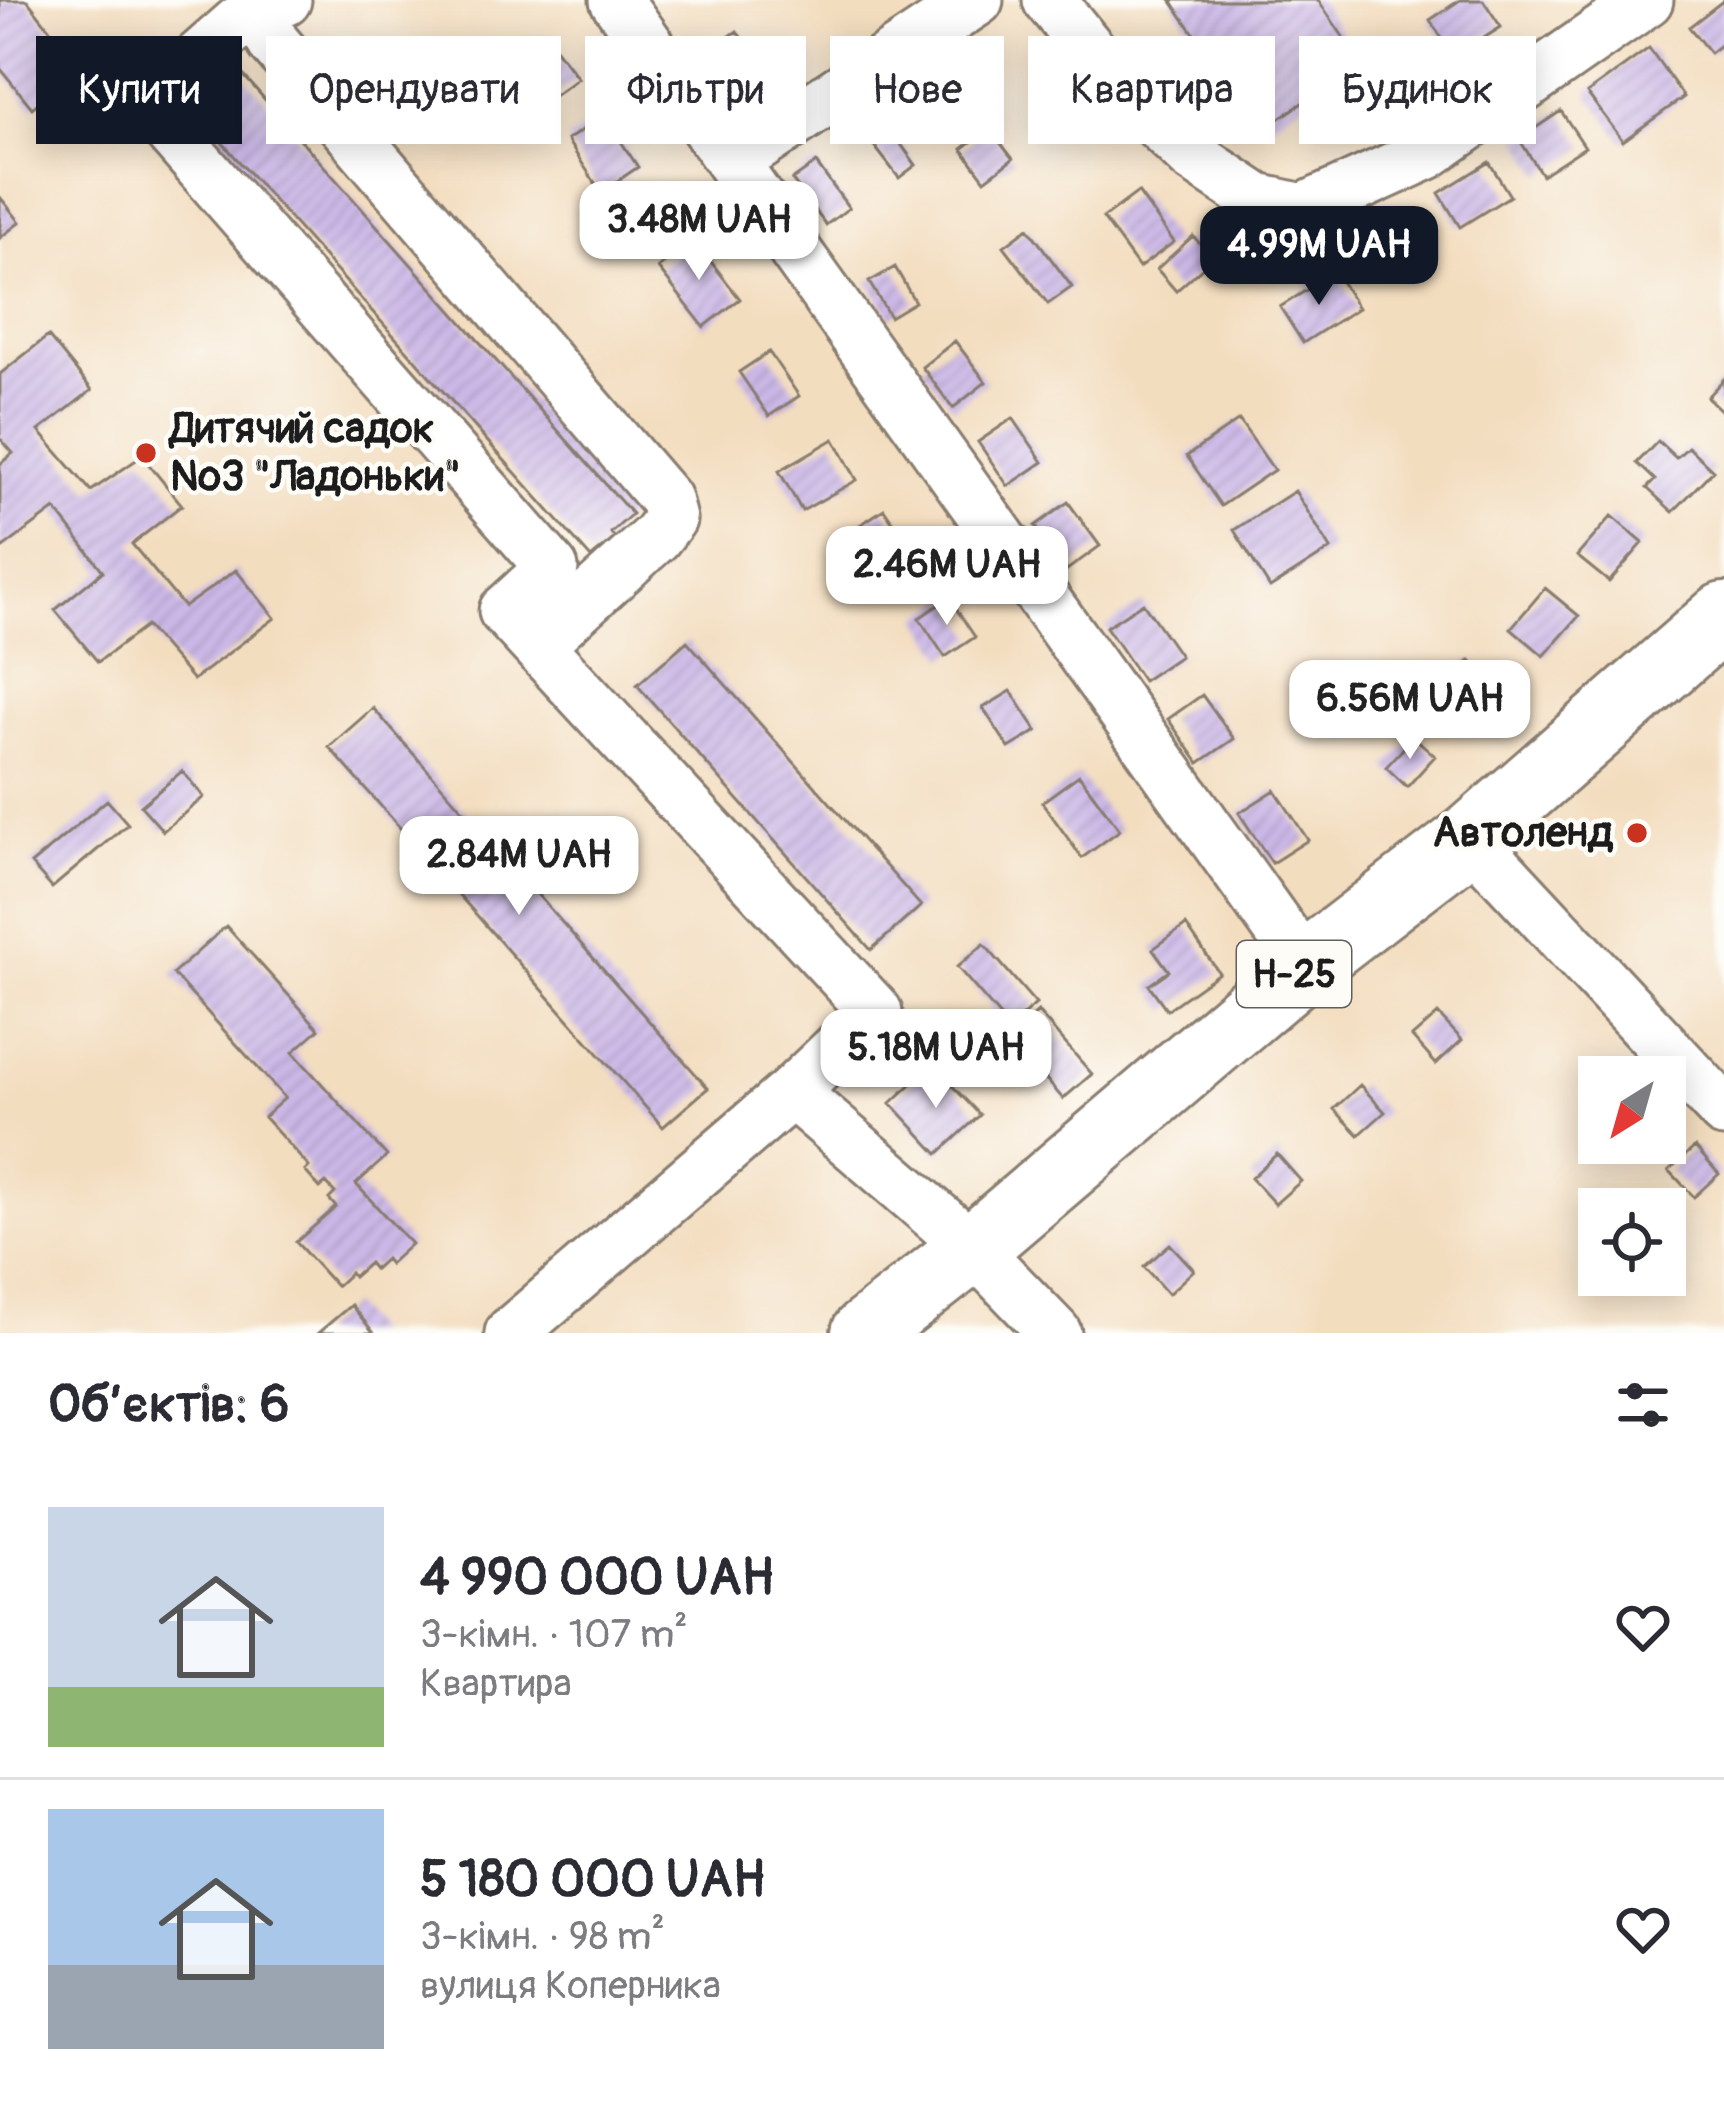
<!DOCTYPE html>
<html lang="uk">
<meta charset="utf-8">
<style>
:root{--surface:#fff;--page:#f2f2f3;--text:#2b2b33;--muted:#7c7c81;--line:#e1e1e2;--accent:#111827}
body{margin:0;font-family:Pangolin,sans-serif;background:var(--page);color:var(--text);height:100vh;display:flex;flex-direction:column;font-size:45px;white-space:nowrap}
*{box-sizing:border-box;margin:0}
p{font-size:39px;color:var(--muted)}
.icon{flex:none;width:66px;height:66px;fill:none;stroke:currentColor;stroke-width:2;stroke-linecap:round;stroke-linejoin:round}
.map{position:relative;height:1333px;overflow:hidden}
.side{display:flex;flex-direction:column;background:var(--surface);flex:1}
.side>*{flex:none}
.hud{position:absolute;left:36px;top:36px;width:1653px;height:108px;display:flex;gap:24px}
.needle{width:78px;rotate:217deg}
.fabs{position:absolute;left:1578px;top:1056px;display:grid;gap:24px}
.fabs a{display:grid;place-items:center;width:108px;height:108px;border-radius:0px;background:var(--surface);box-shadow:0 6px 30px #0003;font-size:60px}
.price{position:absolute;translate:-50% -102px;padding:0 27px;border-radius:24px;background:#fff;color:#222;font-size:39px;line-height:78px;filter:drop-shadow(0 3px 6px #0008)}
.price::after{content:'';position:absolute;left:50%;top:72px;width:36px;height:27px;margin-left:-18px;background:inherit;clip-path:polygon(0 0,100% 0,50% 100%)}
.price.selected{background:var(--accent);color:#fff}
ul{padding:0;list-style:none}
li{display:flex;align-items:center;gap:36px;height:300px;padding:0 48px}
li+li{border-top:3px solid var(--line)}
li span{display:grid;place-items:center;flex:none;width:336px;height:240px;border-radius:0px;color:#555}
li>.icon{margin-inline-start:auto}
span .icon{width:144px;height:144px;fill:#fffc;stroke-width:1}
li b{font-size:51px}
h2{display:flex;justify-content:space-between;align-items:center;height:144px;padding:0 48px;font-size:51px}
.chip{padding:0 42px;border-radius:0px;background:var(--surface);box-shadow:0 6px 30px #0003;font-size:42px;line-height:108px}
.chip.selected{background:var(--accent);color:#fff}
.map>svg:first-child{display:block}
.building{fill:url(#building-hatch)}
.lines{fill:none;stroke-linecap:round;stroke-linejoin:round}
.minor-casing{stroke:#887c6e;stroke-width:57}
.major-casing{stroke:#887c6e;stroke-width:72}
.minor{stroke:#fff;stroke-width:51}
.major{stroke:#fff;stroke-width:66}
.poi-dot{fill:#c8321e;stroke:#fdfcf7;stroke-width:4.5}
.labels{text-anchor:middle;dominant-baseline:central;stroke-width:9;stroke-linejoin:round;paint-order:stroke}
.shield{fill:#fdfcf7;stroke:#605f5e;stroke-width:3}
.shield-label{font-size:39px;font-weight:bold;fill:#1c1c1c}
.poi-label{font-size:42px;font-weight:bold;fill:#1c1c1c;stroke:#fdfcf7;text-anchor:start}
</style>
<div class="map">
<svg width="1724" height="1333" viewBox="0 0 1724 1333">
<defs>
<pattern id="building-hatch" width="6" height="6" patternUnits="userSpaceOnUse" patternTransform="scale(3)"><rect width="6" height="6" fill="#ccb8e7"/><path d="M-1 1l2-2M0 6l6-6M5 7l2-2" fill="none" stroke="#af9ec6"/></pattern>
</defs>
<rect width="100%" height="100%" fill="#fdfcf7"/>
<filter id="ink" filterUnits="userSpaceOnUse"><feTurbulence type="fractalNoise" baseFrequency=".00833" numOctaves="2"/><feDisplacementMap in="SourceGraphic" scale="24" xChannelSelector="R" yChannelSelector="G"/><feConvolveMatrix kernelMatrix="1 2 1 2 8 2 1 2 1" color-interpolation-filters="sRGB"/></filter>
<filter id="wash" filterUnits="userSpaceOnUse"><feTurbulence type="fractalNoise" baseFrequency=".004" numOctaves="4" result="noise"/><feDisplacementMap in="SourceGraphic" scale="48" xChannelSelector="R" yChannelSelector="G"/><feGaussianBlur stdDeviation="2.7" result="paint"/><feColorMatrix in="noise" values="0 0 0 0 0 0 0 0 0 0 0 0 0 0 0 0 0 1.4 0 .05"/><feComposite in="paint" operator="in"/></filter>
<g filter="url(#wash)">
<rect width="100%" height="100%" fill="#f3ddbf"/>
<g id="blocks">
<path class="building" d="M0,0H27L81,69L32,108L0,68Z
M1171,0H1318L1361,63L1261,131Z
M1460,0H1483L1501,27L1454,57L1430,20Z
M1724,0V42L1710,53L1689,27Z
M737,31L764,71L731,93L704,54Z
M545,35L578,78L543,104L511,61Z
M1649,48L1684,97L1623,141L1587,93Z
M230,60L632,514L611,533L615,538L591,558L181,96Z
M1561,111L1585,147L1542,175L1519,139Z
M604,116L638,167L601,192L567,140Z
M989,128L1013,159L985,180L962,149Z
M890,129L916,165L899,178L872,143Z
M1489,162L1510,196L1460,227L1439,193Z
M816,163L849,208L826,225L792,180Z
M1138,192L1174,242L1139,268L1103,218Z
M0,197L20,222L0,238Z
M1405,223L1421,251L1380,274L1364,247Z
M1028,228L1072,287L1048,304L1004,246Z
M1193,236L1213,258L1176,291L1157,269Z
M694,240L740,299L704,327L658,268Z
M895,267L915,302L890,317L869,282Z
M1335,272L1358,308L1303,343L1280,307Z
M48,336L92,390L39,431L91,491L142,456L182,505L132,544L184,607L236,570L275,618L193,680L146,626L98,662L55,610L103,571L55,509L3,548L0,544V464L13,453L0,438V374Z
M955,341L986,382L953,408L922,367Z
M769,352L799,396L769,416L739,372Z
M1724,379V413L1707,397Z
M1013,418L1043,462L1008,486L978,442Z
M1239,420L1274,470L1221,506L1187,456Z
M834,439L857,480L802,511L779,471Z
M1658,441L1676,458L1688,447L1713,470L1673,512L1647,488L1655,480L1637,463Z
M1295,491L1331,549L1270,588L1234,530Z
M1068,502L1100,546L1067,570L1035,526Z
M884,509L912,551L882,571L854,529Z
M1612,516L1643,543L1609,582L1577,556Z
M1545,588L1579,616L1544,656L1511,628Z
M949,598L975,637L945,657L919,618Z
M1143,603L1180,656L1143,681L1106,627Z
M687,641L921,906L871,950L637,685Z
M1470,660L1508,695L1475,730L1437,695Z
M1011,691L1037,731L1009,748L983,708Z
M1202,695L1234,739L1199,763L1168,719Z
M373,708L708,1088L663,1127L329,747Z
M1414,737L1435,756L1407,787L1386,767Z
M182,771L204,797L163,831L141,806Z
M1079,775L1120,830L1082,858L1042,802Z
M1275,790L1308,840L1272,863L1239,813Z
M107,800L128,824L52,888L31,864Z
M1186,925L1219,973L1167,1010L1149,985L1169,971L1153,949Z
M226,926L319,1029L293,1052L387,1156L356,1184L411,1244L389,1264L385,1259L374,1269L369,1263L353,1277L350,1273L336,1286L296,1242L336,1207L329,1199L335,1193L326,1183L320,1188L305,1171L309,1167L264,1117L285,1098L173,974Z
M984,944L1036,1004L1009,1027L957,967Z
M1038,1012L1092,1074L1063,1099L1010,1037Z
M1438,1014L1462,1040L1436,1064L1412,1037Z
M921,1075L932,1086L943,1076L980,1115L938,1154L891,1103Z
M1360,1085L1385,1112L1359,1135L1334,1109Z
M1695,1147L1719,1174L1694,1197L1669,1170Z
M1277,1154L1301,1181L1275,1204L1251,1178Z
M1170,1244L1194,1270L1168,1294L1144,1267Z
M351,1305L374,1333H318Z"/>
</g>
</g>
<g filter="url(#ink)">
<use href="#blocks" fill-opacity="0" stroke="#887c6e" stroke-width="3"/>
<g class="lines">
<defs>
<path id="minor" d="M285,0L258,9L238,23L146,104L552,568L505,611L876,1012L792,1092L973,1248L1055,1333
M616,0L1305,965
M1049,0L1120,87L1192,156L1258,200L1303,210L1428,153L1647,0
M258,9L273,42L665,499L670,519L656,537L537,645
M733,162L977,0
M1470,838L1724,1111
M511,1333L792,1092"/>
<path id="major" d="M865,1333L973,1248L1305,965L1470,838L1724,616"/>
</defs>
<use href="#minor" class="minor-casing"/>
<use href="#major" class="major-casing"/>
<use href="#minor" class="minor"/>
<use href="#major" class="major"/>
</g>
</g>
<g class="poi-dot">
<circle cx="146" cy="453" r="12"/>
<circle cx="1637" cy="833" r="12"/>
</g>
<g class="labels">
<rect class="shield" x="1237" y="941" width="114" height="66" rx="9"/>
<g class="shield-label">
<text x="1294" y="974">Н-25</text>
</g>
<g class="poi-label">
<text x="170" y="429">Дитячий садок<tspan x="170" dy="48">№3 "Ладоньки"</tspan></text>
<text x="1613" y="833" text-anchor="end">Автоленд</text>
</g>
</g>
</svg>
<div class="fabs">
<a><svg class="needle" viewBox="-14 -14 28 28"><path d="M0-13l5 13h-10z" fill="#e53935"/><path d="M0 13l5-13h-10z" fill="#7c7c81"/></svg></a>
<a><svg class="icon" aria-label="locate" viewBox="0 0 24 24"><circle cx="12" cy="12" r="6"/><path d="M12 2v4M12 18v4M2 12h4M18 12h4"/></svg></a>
</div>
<b class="price" style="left:699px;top:283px">3.48M UAH</b>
<b class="price selected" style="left:1319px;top:308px">4.99M UAH</b>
<b class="price" style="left:947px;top:628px">2.46M UAH</b>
<b class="price" style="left:1410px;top:762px">6.56M UAH</b>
<b class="price" style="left:519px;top:918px">2.84M UAH</b>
<b class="price" style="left:936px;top:1111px">5.18M UAH</b>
<div class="hud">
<a class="chip selected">Купити</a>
<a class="chip">Орендувати</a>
<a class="chip">Фільтри</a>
<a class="chip">Нове</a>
<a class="chip">Квартира</a>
<a class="chip">Будинок</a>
</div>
</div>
<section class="side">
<h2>Об’єктів: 6<svg class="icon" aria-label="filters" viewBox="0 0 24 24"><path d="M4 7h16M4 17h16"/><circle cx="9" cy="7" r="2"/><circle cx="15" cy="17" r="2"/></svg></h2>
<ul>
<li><span style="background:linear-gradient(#c9d6e8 75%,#8fb573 0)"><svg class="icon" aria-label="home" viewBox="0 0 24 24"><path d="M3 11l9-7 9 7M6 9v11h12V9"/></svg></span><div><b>4 990 000 UAH</b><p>3-кімн. · 107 m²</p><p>Квартира</p></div><svg class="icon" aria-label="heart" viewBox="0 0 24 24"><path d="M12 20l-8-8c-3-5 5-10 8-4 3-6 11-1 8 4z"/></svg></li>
<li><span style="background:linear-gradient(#a9c7e8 65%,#9aa5b1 0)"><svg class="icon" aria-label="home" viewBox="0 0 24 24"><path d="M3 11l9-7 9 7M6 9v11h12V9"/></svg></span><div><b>5 180 000 UAH</b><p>3-кімн. · 98 m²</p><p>вулиця Коперника</p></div><svg class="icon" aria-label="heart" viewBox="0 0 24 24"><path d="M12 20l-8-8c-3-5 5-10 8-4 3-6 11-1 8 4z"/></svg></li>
</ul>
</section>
